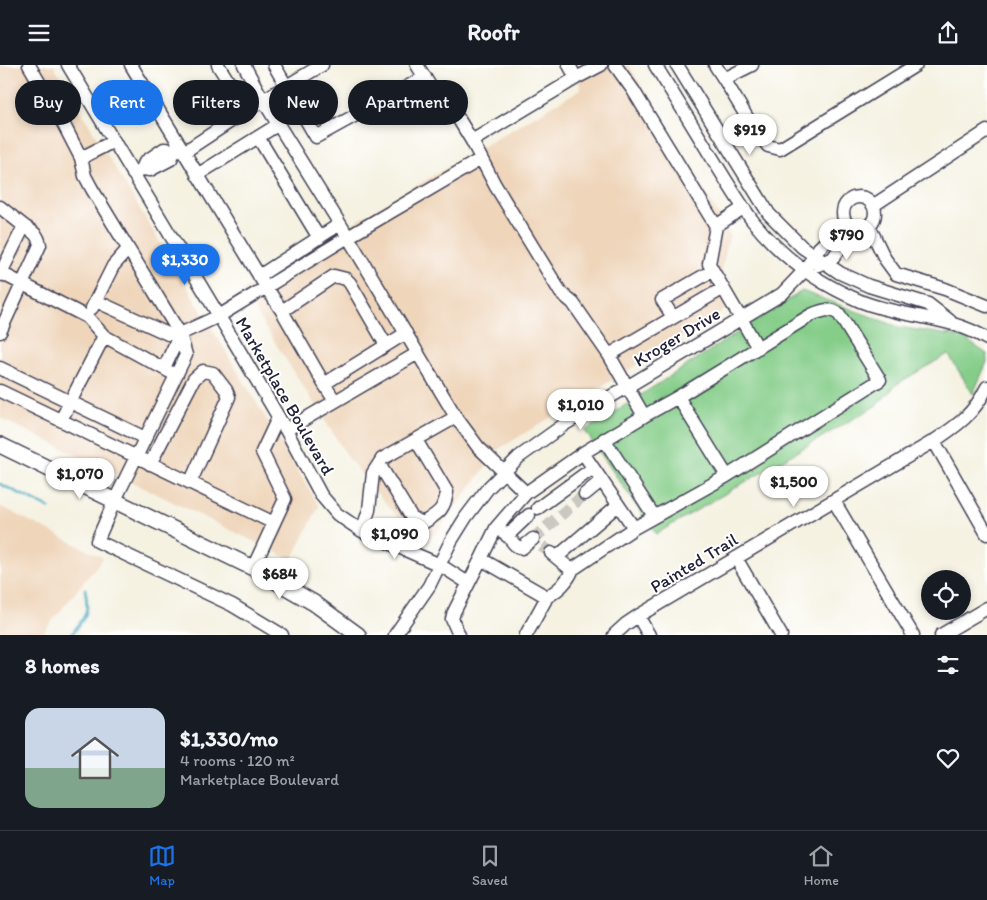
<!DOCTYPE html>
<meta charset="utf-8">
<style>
:root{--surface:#171b24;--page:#242831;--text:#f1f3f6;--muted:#9ea1a6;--line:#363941;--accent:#1a73e8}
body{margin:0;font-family:Itim,sans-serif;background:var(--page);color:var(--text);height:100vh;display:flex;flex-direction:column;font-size:19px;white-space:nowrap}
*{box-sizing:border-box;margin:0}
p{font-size:16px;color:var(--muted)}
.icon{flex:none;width:28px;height:28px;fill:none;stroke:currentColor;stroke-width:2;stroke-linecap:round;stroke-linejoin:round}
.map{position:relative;height:570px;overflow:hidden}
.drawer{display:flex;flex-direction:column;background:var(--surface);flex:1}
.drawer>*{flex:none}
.hud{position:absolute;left:15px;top:15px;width:500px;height:45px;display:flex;gap:10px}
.tools{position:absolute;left:921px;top:505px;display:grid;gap:10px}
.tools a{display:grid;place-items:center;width:50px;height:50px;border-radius:50%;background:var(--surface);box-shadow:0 2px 8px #0003;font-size:25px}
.price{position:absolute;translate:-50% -42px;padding:0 11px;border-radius:18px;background:#fff;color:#222;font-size:16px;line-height:32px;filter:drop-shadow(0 1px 2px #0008)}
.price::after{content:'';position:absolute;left:50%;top:30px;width:15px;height:11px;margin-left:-8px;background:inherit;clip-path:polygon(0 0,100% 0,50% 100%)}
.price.active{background:var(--accent);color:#fff}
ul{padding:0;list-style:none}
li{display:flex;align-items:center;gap:15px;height:125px;padding:0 25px}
li span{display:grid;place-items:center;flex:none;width:140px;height:100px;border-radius:15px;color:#555}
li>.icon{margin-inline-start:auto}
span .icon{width:60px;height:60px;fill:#fffc;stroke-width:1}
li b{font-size:21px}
h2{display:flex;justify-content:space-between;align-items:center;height:60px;padding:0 25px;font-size:21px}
.pill{padding:0 18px;border-radius:22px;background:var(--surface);box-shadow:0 2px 8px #0003;font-size:18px;line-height:45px}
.pill.active{background:var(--accent);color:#fff}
header{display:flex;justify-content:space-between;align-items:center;height:65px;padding:0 25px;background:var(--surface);font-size:22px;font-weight:800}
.menu{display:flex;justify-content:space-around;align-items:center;height:70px;border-top:1px solid var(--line);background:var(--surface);font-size:14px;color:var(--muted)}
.menu a{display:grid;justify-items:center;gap:2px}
.menu .active{color:var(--accent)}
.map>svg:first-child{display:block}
.built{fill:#efd6bb}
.green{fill:#85cd89;stroke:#547862}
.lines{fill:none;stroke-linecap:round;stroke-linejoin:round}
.stream{stroke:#41a8c1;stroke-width:3}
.minor-tunnel{stroke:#cbc8c1;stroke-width:12;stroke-dasharray:12 6;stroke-linecap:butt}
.minor-casing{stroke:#424154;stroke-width:15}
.major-casing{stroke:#424154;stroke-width:18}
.minor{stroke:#fff;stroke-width:12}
.major{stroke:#fff;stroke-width:15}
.labels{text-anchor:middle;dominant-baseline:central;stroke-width:4;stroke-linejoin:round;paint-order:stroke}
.street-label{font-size:18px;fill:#22223b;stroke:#fff}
</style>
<header><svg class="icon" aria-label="menu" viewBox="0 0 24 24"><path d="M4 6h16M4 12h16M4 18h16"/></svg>Roofr<svg class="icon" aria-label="share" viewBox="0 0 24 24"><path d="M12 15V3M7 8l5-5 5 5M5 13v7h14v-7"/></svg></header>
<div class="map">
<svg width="987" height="570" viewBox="0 0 987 570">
<rect width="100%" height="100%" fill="#fff"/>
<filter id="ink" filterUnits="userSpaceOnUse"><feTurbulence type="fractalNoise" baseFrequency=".02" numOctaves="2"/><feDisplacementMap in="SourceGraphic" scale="10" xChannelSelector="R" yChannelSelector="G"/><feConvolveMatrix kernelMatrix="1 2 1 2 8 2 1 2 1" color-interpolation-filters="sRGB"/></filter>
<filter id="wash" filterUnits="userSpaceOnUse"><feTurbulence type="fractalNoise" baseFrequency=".0096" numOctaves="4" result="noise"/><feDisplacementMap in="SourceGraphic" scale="20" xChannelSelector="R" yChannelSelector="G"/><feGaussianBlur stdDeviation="1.12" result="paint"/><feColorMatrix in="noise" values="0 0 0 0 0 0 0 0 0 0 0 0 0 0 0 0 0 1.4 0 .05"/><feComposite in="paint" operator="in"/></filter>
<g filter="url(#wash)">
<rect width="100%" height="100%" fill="#f5f2e2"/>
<path class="built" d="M0,0H53L319,441L292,495L0,353Z
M573,0H629L730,169L721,206L738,234L715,252L499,384L435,470L414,468L388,441L350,395L242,226L370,148L581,24Z
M0,441L103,493L41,570H0Z"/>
<path class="green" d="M802,226L899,262L962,272L987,289V297L973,329L948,289L897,319L877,340L656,469L585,366Z"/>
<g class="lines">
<path class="stream" d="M0,419L49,443
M71,570C86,551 90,548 85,524"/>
</g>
</g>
<g filter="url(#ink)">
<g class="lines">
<path class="minor-tunnel" d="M533,474L585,429
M542,481L551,488"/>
<defs>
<path id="minor" d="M29,0L64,60L81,93L85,111L92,124L180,269L164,303
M68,0L219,251L286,365L321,430L337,449L362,466L440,500L468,518
M131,0L266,222L282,246L334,211L346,214L350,218L386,280
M218,0L247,46
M244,0L263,35L322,0
M274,0L316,72L425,12
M417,0L438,34L450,47L458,53L472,76
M569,0L576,13
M601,0L576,13L472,76L495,120L561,228L573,238L609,290L644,351L678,332L727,411L634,463
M615,0L633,25L716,161L709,199L758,283
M655,0C674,30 692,60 711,91C724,112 737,134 752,155C780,191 818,218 860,236C902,253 949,250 987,274
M677,0L769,149L802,182L840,208L869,221L928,239L950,256
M715,0L724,14
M752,0L724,14L748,54L768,81L780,84L916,0
M258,72L319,173
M184,87L263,35L348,172L456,352L478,382L526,428L583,388L634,463L573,504L568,502L551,488
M81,93L114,76
M142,104L150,105L171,94L175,85
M133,109L142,104L145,97L164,84L175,85L181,82
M197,110L279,59
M843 148a16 16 0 1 1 32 0a16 16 0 1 1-32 0Z
M874,140L987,66
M0,142L24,161L0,210
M716,161L743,143
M869,161L885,194L896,209L945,224L987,241
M818,200L833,193L854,164
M1,208L87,252L104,271L170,307
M259,211L340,159
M96,236L168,269H180
M92,243L113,201L128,184
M282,246L324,319
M673,252L662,235L712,206
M0,267L40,180C38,169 33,167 24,161
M609,290L722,224
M0,303L145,373
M0,326L274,458
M678,332L811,250C821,246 830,242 839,249L880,315L727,411
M335,336L324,319L406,268
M61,355L104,271
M286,365L418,288
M604,374L654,451
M934,376L987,469
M583,388L644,351
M150,399L194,314L203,306L213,308L226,325L229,332L190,418
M379,399L412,453L423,458C438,448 444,446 447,427L416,375
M526,428L496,463C499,465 504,467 507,470C513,476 513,481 522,483L533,474
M585,429L601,416
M834,436L913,570
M538,443L593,403
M362,466L369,445L373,408L382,394L456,352
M507,471L529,450
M557,492L618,440
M736,493L781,570
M481,494L496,463
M253,503L285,434L262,387L278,353
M547,532C560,524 567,517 573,504
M638,551L649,570
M282,570L232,540L97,476L115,435L186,290L180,269L219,251L348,172L481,94
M395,570L429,521L451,476L466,452L488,423L519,392L565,359L782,229L804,206L819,183L846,157
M459,570L452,554L454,547L481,494L547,532L526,570
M614,570L626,559L638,551L934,376C958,360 974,349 987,322
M941,570L987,543"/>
<path id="major" d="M0,380L253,503L314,538L358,570"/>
</defs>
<use href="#minor" class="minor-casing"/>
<use href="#major" class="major-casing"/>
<use href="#minor" class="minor"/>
<use href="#major" class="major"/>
</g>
</g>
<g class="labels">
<g class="street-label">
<text transform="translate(677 272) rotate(-31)">Kroger Drive</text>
<text transform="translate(285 331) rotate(60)">Marketplace Boulevard</text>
<text transform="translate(694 498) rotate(-31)">Painted Trail</text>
</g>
</g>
</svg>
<div class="tools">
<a><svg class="icon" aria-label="locate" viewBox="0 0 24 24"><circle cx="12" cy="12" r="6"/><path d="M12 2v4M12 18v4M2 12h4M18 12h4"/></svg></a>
</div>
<b class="price" style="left:750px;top:91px">$919</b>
<b class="price" style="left:847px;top:196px">$790</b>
<b class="price active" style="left:185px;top:221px">$1,330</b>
<b class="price" style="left:581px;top:366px">$1,010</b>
<b class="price" style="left:80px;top:435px">$1,070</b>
<b class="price" style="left:794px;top:443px">$1,500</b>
<b class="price" style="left:395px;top:495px">$1,090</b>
<b class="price" style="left:280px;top:535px">$684</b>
<div class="hud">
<a class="pill">Buy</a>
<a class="pill active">Rent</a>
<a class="pill">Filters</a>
<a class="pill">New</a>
<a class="pill">Apartment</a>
</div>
</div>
<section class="drawer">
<h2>8 homes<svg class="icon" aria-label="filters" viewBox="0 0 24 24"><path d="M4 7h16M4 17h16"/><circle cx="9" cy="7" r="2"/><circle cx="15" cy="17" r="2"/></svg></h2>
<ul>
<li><span style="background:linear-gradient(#c9d6e8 60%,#7fa58c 0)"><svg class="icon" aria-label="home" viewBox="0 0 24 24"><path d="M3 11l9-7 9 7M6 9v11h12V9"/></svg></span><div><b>$1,330/mo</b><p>4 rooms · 120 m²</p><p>Marketplace Boulevard</p></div><svg class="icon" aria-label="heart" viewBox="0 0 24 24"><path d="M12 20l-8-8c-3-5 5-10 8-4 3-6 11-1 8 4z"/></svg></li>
</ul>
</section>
<nav class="menu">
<a class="active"><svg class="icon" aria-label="map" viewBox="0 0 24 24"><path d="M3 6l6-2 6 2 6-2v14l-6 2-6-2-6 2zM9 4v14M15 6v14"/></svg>Map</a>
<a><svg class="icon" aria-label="saved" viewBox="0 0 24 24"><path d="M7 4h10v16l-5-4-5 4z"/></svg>Saved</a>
<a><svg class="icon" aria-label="home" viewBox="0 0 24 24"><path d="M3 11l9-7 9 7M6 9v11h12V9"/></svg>Home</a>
</nav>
